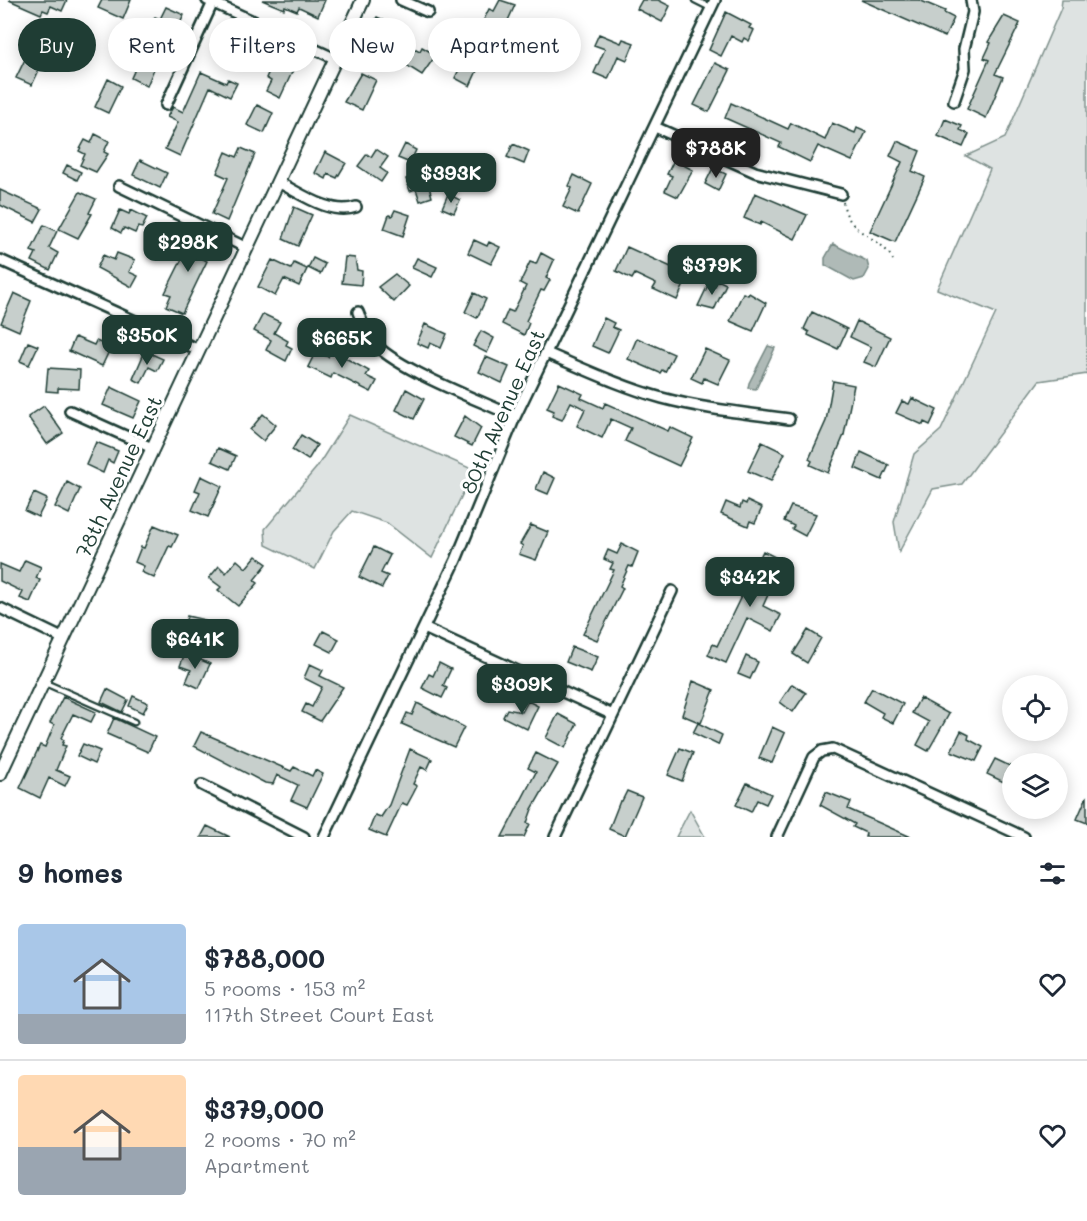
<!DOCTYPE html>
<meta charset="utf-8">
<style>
:root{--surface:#fff;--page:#f6f6f7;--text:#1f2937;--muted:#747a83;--line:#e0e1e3;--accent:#1f3d34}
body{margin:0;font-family:Mali,sans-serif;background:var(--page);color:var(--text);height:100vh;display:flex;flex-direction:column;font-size:22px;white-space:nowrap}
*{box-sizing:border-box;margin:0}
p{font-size:20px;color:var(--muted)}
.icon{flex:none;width:33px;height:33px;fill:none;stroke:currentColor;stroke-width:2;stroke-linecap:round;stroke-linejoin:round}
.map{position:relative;height:837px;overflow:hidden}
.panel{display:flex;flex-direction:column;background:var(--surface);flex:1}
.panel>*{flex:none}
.banner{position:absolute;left:18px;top:18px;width:600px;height:54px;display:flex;gap:12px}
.controls{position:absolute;left:1002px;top:675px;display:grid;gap:12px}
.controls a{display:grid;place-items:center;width:66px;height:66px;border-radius:50%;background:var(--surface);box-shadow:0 3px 15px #0003;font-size:30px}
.price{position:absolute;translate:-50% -51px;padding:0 14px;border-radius:12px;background:var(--accent);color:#fff;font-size:20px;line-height:39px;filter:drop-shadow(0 2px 3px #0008)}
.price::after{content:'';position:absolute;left:50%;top:36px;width:18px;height:14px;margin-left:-9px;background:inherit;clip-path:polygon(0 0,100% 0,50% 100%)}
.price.selected{background:#222;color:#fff}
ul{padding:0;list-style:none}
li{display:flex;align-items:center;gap:18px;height:150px;padding:0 18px}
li+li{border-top:2px solid var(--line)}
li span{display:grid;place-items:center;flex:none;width:168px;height:120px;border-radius:6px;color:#555}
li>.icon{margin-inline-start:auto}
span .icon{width:72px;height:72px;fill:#fffc;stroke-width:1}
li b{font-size:26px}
h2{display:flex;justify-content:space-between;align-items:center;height:72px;padding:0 18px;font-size:26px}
.chip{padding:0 21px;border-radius:27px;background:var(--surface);box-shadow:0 3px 15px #0003;font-size:21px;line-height:54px}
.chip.selected{background:var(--accent);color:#fff}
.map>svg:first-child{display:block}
.green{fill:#dee3e2;stroke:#7e908b;stroke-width:1.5}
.water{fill:#afbab7;stroke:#758883;stroke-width:1.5}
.building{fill:#c7cfcc;stroke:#1f3d34;stroke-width:1.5}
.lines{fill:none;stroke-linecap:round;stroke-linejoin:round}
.service-casing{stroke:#1f3d34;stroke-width:9}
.minor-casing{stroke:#1f3d34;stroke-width:14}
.tertiary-casing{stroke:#1f3d34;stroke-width:16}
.path{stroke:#1f3d34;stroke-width:2;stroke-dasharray:1.5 4.5;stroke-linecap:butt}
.service{stroke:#fff;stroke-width:4.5}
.minor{stroke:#fff;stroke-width:9}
.tertiary{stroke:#fff;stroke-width:12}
.labels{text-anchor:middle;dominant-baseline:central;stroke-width:6;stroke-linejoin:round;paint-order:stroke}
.street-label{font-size:21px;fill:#1f3d34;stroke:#fff}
</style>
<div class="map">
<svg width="1087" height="837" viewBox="0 0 1087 837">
<rect width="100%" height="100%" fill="#fff"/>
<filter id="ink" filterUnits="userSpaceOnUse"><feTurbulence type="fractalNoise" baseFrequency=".0167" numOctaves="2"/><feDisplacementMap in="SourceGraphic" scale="12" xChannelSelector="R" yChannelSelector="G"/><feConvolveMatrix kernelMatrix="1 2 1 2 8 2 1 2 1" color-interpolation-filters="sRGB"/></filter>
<g filter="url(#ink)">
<path class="green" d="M1062,0H1087V374L1039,381L962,484L933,489L899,552L894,522L914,454L941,430L996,313L937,289L990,169L966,156L1005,138L1061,8Z
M350,415L474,470L432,558L387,523L352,511L334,531L315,569L266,545L265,529L317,467Z
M690,810L705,837H676Z"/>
<path class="water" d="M833,244L867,261L869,269L864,278L854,281L825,265V258Z
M768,346L775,348L756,389L748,388L749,383Z"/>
<path class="building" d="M9,0H67L62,11L51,6L48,12L43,10L41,14Z
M102,0H131L123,19L98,8Z
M262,0H325L318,16L299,7L297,11L285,6L284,9Z
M500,0L515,5L505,27L497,24L490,38L478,32L489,9L494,11Z
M642,0H658L670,6L662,22L637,9Z
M861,0H919L945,11L944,13L954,18L945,37Z
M166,7L184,15L174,36L170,34L164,44L147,86L131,78L135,69L130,66L134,57L140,60L157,27L151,25L155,17L160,19Z
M726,12L751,25L749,28L754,30L749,41L744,38L742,42L731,36L721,56L709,50Z
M1004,16L1020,23L995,74L1003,77L986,118L967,109L989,60L984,58L991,43L988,42Z
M377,17L386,21L384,25L400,33L391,52L388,51L387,54L368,48L371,42L366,40Z
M217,29L248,43L241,57L211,43Z
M599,34L621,43L623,39L634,43L627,60L618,56L608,79L594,73L605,49L594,45Z
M31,47L46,55L32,85L16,78Z
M422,47L436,55L422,75L406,65L414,48L420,51Z
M500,47L510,51L503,65L494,61Z
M466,55L481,62L470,86L455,78Z
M271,56L295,66L280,98L266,91L271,81L266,78L270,69L266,67Z
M715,63L730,70L709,112L694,105Z
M201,72L226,83L228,79L237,83L230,97L210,87L180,156L165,149L178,122L167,117L173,107L183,112Z
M361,73L376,80L362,110L344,102Z
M108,79L121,86L108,113L95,107Z
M731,103L788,129L791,123L825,140L832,123L855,133L857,128L866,132L852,161L818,146L810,162L779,147L781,143L725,118Z
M257,105L273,113L264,133L247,125Z
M945,119L962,126L960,130L969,134L963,147L938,136Z
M95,134L109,141L104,152L108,154L96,172L80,165L85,154L79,151L85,140L91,143Z
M897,141L920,151L912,171L925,177L895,242L870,231L902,162L890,156Z
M405,144L416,150L410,163L398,158Z
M513,144L529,151L524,164L507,157Z
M241,148L255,154L227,221L212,214L228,178L217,173L226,152L237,157Z
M376,149L388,157L380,168L387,173L381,182L358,166L367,154L371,157Z
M325,152L346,163L337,178L328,174L326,179L315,173Z
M140,160L167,173L160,188L133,175Z
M674,160L693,170L678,197L665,191L672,176L667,174Z
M67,165L81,172L77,180L63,173Z
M713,168L726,174L718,191L705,184Z
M431,171L434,181L428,183L432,197L420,201L416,189L410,191L406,179Z
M574,175L592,184L578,214L563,207L572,188L569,186Z
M0,190L42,209L35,222L0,205Z
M80,192L96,199L89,213L92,214L78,238L59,229Z
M755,193L807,215L795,239L761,222L760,225L744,218Z
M448,194L460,200L454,213L442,208Z
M294,207L312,215L298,246L283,239Z
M120,210L129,214L131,210L147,218L142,228L138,227L135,233L124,228L121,233L112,228Z
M395,210L410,215L403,236L384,229L389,215L392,216Z
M44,225L57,231L49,248L58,253L50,270L32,261L36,253L31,251Z
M195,233L212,241L203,259L207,261L182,313L166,306L171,295L165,293Z
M474,240L487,246L489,242L500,247L491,264L468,253Z
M627,247L671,267L672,264L683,269L681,273L688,276L677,300L653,289L656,284L635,274L632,279L616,271Z
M117,253L135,260L129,272L138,276L132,287L97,268L103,255L114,260Z
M541,253L554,260L546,278L550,280L544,291L541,290L526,321L529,323L524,335L502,324L508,310L513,312L526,286L520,283L530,262L536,264Z
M345,257L355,258L357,270L362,271L361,285L342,283Z
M313,258L325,264L320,274L308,268Z
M417,258L437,267L432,277L412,268Z
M272,260L291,269L294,263L307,269L299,286L284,279L275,296L258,287Z
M395,274L409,286L394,302L378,287Z
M718,280L726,284L714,310L698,306L709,283L715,286Z
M14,293L31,301L19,331L1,323Z
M474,293L486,299L477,318L465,312Z
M743,293L748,295L749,293L766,303L753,331L730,321Z
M812,312L847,329L838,349L808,335L809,332L804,329Z
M263,314L280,322L274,333L288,341L286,345L292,348L286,361L266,350L271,340L254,331Z
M604,318L614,323L612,327L619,330L608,353L592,346Z
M857,321L890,337L876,367L864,362L871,347L850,337Z
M425,324L447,334L441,348L430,343L428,348L417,343Z
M481,331L494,338L487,353L473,346Z
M75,337L94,345L96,341L111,347L102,366L69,351Z
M637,338L674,354L665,372L662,370L660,373L628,359Z
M28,342L38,346L29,365L20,361Z
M705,349L730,360L718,384L704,378L702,383L691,378Z
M331,350L369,371L366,376L377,381L371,392L333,373L331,378L308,367L316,351L328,357Z
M145,351L163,359L157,371L149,367L141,383L133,379Z
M486,357L509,367L502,383L479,372Z
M48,368L80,370L79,389L58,388V392L46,391Z
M833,381L854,385L844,435L828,473L810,465L812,461L809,459L826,421Z
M559,383L583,394L581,398L603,408L605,403L668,431L670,427L693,438L679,466L625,441L631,428L611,419L602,438L577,426L585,409L571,402L562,420L552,416L554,411L547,408Z
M111,387L141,401L133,418L103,405Z
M406,389L424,399L414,419L396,410Z
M912,398L937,410L930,425L924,422L923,425L896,413L902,401L909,404Z
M44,406L63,433L47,444L28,417Z
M263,414L276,425L263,441L250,430Z
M465,416L481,428L472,446L454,437Z
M301,435L317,445L308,460L292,450Z
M96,442L118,451L113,463L108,460L103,473L86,465Z
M762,442L785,453L771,481L748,471Z
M218,448L236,456L230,469L212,461Z
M861,452L889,465L882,480L855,468Z
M543,472L555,478L548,494L536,489Z
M201,476L222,486L208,517L192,510L200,492L195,490Z
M67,482L80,489L69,514L55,507Z
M34,493L47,499L38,517L25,511Z
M747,501L762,508L755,523L750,521L748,526L721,514L726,502L740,508L742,502L746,504Z
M791,506L816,514L805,536L792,529L794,526L784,521Z
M154,525L178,535L172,547L169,546L154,578L141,572L144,566L135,562L141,547L144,548Z
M531,525L548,532L536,560L519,554L523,546L520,544Z
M622,544L638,552L632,567L629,566L620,586L623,588L597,640L583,634L614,570L610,569L613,563L604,559L608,550L617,554Z
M374,547L390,555L381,573L388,576L382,588L359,577Z
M763,551L779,559L767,584L772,586L763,606L781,615L773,631L747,618L726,663L708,655L713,644L717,646Z
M256,556L267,564L254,580L258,583L238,606L218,590L221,587L209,578L219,566L226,573L237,560L246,568Z
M25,560L41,567L36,578L40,580L30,602L20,598L23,592L0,581V564L19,572Z
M187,616L205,620L200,642L187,639L189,630L184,628Z
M808,630L821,638L807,663L793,654Z
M323,631L339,639L332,652L316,644Z
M572,647L598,657L591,672L566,662Z
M185,653L210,664L199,688L186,682L191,670L180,666Z
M746,656L758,662L750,679L738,674Z
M439,663L451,669L443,686L447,688L442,698L422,688L429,674L433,676Z
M310,664L323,670L320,676L343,687L320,721L302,712L306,704L312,707L322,687L304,678Z
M693,681L714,690L701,723L682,715Z
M792,684L806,693L793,712L780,702Z
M872,688L903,704L893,723L881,717L883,713L864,702Z
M107,689L128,700L122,712L101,702Z
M133,696L148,703L143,713L129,706Z
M63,697L96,712L91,722L73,714L61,738L64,740L62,745L66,746L56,770L70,776L65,786L49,778L40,798L20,788L40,745L45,747L54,725L50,723Z
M920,698L949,714L928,751L917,745L929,722L912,713Z
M528,701L538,706L527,729L503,717L507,709L522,712Z
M417,703L464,727L454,747L402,724L407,713L412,715Z
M558,714L577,724L565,748L546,738Z
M114,718L155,737L148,752L107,734Z
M698,723L722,735L718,745L693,733Z
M772,727L785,733L772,763L759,758Z
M961,731L969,735L968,739L983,747L976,761L951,751Z
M201,732L291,771L294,767L312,776L315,770L323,774L307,807L291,800L298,785L277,775L273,784L265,783L194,746Z
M83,744L100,751L94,764L77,756Z
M680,748L693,753L682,781L668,775Z
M410,749L432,759L427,770L421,767L413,784L417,786L413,794L407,805L402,803L386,837L369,830L375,815L381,817L389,805Z
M536,753L558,764L532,809L527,823L530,824L524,837H502L536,772L528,768Z
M995,759L1012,767V786L987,774Z
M747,783L771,794L766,804L757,800L751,812L736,805Z
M627,791L642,797L625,836L609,829L620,801H622Z
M826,792L851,802L848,809L911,837H865L866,833L853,827L855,824L820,805Z
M1087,796V823L1077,819Z
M207,826L230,837H201Z"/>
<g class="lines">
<defs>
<path id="service" d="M695,0L711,8
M43,682L134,722"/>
<path id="minor" d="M207,0L336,59
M401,0L428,12
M954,101L965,69L964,49L973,12L971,0
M166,105L214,0
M655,127L755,172L841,194
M278,182C300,193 331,216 356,207
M119,186L247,248
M0,260L199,350
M358,312C362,322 365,332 372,341C395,369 480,400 515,417
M546,353C584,369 622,387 662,398C703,409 746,413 789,419
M70,411L152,448
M0,608L64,639
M424,628L613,715
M202,785L304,837
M324,837L456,560L515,417L715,0
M555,837L672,591
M777,837L814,757L822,751L833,749L1024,837"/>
<path id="tertiary" d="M0,774L363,0"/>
</defs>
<use href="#service" class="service-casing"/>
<use href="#minor" class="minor-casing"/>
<use href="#tertiary" class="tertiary-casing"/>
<path class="path" d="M843,202C849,238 878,232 893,260"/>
<use href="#service" class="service"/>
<use href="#minor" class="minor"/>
<use href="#tertiary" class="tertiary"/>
</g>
</g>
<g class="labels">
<g class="street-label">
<text transform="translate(502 411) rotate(-66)">80th Avenue East</text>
<text transform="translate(118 476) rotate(-65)">78th Avenue East</text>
</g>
</g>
</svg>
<div class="controls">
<a><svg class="icon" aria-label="locate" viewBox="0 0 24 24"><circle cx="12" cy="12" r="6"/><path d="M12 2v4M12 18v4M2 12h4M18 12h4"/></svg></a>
<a><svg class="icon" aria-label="layers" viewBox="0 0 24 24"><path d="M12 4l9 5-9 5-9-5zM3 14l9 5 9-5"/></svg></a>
</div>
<b class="price selected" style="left:716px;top:179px">$788K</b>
<b class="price" style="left:451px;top:204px">$393K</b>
<b class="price" style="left:188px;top:273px">$298K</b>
<b class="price" style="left:712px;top:296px">$379K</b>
<b class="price" style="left:147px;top:366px">$350K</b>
<b class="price" style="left:342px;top:369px">$665K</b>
<b class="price" style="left:750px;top:608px">$342K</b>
<b class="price" style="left:195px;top:670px">$641K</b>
<b class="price" style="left:522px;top:715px">$309K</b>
<div class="banner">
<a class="chip selected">Buy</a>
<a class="chip">Rent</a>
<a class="chip">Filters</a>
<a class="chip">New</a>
<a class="chip">Apartment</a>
</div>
</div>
<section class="panel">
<h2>9 homes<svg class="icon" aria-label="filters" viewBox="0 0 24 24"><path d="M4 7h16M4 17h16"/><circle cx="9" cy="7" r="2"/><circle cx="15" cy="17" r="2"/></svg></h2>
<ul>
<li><span style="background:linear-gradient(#a9c7e8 75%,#9aa5b1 0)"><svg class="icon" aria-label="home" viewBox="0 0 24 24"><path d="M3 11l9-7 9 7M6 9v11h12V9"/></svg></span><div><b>$788,000</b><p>5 rooms · 153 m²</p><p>117th Street Court East</p></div><svg class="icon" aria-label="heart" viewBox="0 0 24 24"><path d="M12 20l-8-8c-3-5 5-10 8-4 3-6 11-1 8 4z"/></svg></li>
<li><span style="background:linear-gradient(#ffd9b3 60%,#9aa5b1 0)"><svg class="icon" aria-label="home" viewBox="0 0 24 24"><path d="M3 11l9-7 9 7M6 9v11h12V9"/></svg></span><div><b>$379,000</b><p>2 rooms · 70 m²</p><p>Apartment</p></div><svg class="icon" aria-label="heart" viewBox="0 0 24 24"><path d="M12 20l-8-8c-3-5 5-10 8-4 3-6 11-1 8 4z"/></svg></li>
</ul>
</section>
